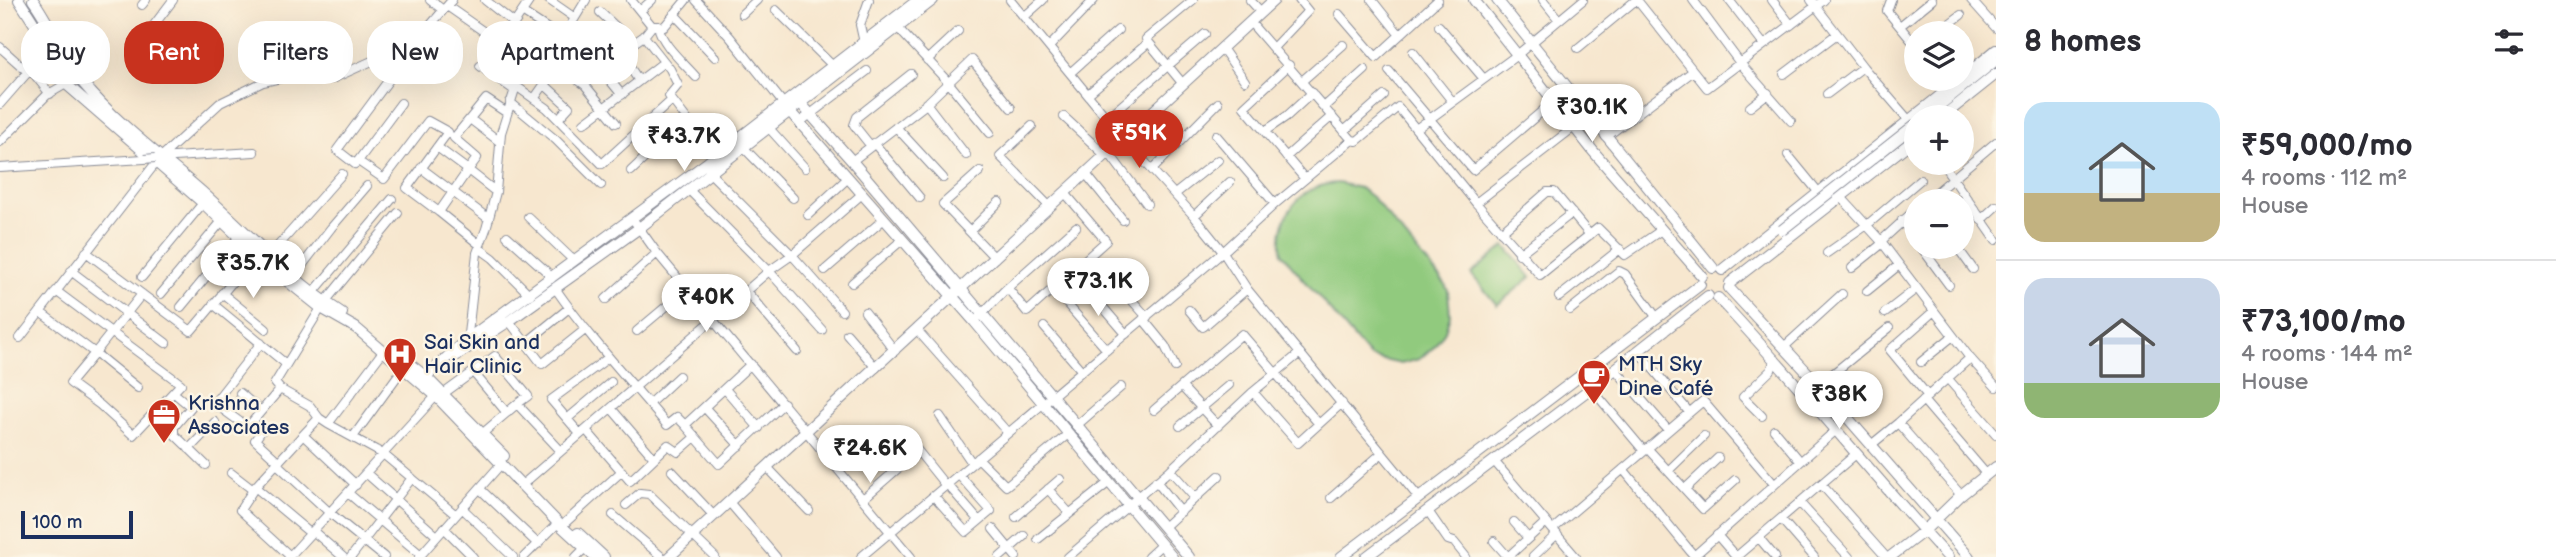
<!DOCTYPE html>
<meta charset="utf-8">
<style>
:root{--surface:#fff;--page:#f2f2f3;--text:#2b2b33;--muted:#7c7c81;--line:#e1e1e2;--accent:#c8321e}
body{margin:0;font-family:"Balsamiq Sans",sans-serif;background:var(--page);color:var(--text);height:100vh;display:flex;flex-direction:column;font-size:26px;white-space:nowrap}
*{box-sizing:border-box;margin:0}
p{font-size:23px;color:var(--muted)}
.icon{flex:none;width:38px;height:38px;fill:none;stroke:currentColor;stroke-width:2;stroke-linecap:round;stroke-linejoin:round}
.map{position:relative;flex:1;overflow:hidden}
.drawer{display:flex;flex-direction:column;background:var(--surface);width:560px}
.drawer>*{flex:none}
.banner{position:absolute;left:21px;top:21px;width:665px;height:63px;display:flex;gap:14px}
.buttons{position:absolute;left:1904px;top:21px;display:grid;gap:14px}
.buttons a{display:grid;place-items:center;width:70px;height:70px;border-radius:50%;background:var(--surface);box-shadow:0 7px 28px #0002;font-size:35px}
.scale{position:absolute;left:21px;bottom:18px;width:112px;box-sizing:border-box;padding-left:7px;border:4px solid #1b2f5e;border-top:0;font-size:19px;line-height:24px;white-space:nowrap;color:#1b2f5e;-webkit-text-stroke:5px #fcf5e5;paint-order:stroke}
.price{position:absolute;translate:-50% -60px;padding:0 16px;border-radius:24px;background:#fff;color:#222;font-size:23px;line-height:46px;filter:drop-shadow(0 2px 4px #0008)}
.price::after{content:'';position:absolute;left:50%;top:42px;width:21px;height:16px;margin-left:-10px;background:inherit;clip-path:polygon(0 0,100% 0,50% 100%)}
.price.on{background:var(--accent);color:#fff}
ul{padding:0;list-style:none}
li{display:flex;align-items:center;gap:21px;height:175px;padding:0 28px}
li+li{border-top:2px solid var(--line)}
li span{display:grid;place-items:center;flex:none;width:196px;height:140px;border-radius:21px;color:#555}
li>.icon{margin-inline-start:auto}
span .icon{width:84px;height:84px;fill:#fffc;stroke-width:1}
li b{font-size:30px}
h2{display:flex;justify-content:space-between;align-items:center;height:84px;padding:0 28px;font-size:30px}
.pill{padding:0 24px;border-radius:28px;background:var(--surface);box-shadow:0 7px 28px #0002;font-size:24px;line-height:63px}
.pill.on{background:var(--accent);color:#fff}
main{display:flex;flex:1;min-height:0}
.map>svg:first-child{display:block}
.green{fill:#91ca7e;stroke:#567c6e;stroke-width:2}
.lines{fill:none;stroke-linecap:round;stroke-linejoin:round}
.minor-casing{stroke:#898b96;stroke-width:10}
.tertiary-casing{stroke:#898b96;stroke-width:12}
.minor{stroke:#fff;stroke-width:8}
.tertiary{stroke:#fff;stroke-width:10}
.minor-bridge-casing{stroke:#898b96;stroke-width:10;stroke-linecap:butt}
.tertiary-bridge-casing{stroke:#898b96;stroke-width:12;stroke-linecap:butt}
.minor-bridge{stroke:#fff;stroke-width:8}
.tertiary-bridge{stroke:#fff;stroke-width:10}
.labels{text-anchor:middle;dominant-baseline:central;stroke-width:5;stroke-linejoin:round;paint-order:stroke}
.poi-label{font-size:21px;fill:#1b2f5e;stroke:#fcf5e5;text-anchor:start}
</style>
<main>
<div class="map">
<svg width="1996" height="557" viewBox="0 0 1996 557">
<rect width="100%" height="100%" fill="#fcf5e5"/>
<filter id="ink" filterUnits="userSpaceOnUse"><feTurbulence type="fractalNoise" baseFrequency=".0143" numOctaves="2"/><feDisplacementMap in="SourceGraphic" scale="14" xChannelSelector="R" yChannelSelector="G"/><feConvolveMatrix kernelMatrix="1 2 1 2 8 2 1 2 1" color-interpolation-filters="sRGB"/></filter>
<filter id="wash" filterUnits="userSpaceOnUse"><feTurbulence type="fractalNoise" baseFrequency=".00686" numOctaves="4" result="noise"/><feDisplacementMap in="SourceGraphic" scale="28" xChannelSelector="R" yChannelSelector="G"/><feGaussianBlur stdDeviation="1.57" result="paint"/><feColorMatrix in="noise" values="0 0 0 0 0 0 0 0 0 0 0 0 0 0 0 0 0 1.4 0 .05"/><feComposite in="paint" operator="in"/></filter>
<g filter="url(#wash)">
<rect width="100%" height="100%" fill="#f7e7cf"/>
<path class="green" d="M1338,183L1360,188L1372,197L1445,284L1448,291L1450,315L1445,331L1434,347L1419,359L1401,364L1370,357L1282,254C1275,217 1301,184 1338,183Z
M1505,246L1531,277L1497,305L1471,274Z"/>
</g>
<g filter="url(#ink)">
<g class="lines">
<defs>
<path id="minor" d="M430,0L443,10
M485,0L514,23
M549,0L575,18
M586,0L558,46L592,72L644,36
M631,0L652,26L644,36L670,69L678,85L669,96L715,156
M696,0L730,37L783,103
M1010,0L1124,139L1194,216L1223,252L1247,289L1419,498
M1250,0L1261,12
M1372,0L1399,34
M1543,0L1559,20
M1637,0L1707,88L1824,0
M1693,0L1740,63L1791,121
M1729,0L1764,45
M1772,0L1791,25
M1811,0L1863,67L1913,125
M1891,0L1887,11L1916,46
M1971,0L1996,28
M142,5L146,0
M447,6L503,45
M776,10L833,66
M640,11L652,0
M522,12L562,38
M600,12L633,43
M674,14L715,57
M742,14L757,0
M1339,14L1376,57L1438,0
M1024,17L1043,0
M154,25L173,0
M655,26L664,27L686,0
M658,26C662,45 683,62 696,77
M1439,26L1484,79
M1900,26L1932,0
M897,27L948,82L990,133
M1937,33L1961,15
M508,35L555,68
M864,43L860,25L869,0
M0,47L28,72
M1049,47L1094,0
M1222,48L1245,81
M1273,48L1308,11L1299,0
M1578,48L1636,0
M620,52L639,81
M1413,52L1452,101
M927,60L958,31
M557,65L585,85L616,123
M1289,65L1244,107L1305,179
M480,66L514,90
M599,67L622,95
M1389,71L1473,170L1554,101
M1070,73L1118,30
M1784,74L1837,34
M1943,79L1950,88
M1302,81L1343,45
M544,84L569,107L558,119
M1183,84L1146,39L1193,0
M516,86L547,108L602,164L672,100
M1088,94L1148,43
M1827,94L1863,67
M534,99L567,52
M510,102L556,140L601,185
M401,103L358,161L384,179L428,121L448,132
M926,103L966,155
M0,104L28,72L34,74L50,94
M1324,107L1365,70
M1750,107L1768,93
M1064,117L1106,156
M1107,118L1205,34
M470,119L500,142
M800,122L867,71
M584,123L664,62
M1032,126L1000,156L1050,207
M768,127L805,168
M896,127L943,178
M1416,129L1517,55L1583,0
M1265,131L1287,116L1312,93
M1344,131L1384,96
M1216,135L1275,204
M1606,137L1692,72
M1352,140L1357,141L1398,107L1476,203L1540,275L1598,228L1625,255L1660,231
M0,142L47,95L66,84
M874,143L920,198
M870,145L854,125L857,117L911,74
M437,147L468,170L477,158L454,138L486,99L507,113
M743,147L793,198
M1109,153L1147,204
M1788,155L1820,194
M1286,157L1332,116
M158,158L254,152
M160,158L220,103L263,82L290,76L332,79L383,56L422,35
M358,161L355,164L337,150L422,35L452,0
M852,161L925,105L972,60L1011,108
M708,162L709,172L792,255L842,311
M1942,163L1996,240
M0,168L144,159
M421,168L489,219
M1153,169L1218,103
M631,171L686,119
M980,171L943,204L995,258
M1086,174L1123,220
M688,189L769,271L822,330
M1175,194L1218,160
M1841,197L1881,241L1970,358L1996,387
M1926,201L1996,142
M1476,203L1574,127
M439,212L407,188L448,132L449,134
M808,215L848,178
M1194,216L1230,182
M528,217L574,261
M632,218L657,253L911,557
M1902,220L1916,240
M1981,220L1996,206
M970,231L999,202
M1501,232L1547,192H1554L1590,235
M507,236L546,271L551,279
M1881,241L1916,209
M480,245L439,212L468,170L496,192
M1921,247L1949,285
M1957,247L1973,269
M479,248L493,258L530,295
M86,252L191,331L256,254
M1827,253L1867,225L1920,180
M1519,254L1572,213
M269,256L342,174
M1852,268L1883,243
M825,270L884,219
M71,271L166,343
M1109,275L1147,317
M294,276L331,228L367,186
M142,277L203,203
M852,283L902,240
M1084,285L1126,334
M555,288C589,337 629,380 667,425L677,417L685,425
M1005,290L1076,227
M56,291L181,384L133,435L100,405L70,383L95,353L138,388
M746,291L797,351
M1867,291L1899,265
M222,293L266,329
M313,293L392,199
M161,294L222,221
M1559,297L1620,249
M606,299L657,253
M325,302L398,213
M213,304L286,364
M1067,304L1107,350
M181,307L238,238
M1189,310L1203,327L1247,289
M1570,310L1619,271L1625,274L1657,318
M40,312L95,353L142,294
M865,312L895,351
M1885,313L1917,288
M979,317L1004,291L1009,290L1027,312L1106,241L1065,193
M1143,319L1165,346L1175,367
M509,321L542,364L586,329
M1044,327L1082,371
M917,330L1008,433
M637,331L687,289
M847,334L876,368
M20,338L155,164
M467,343L477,253L486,229L496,192L501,133L516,86L515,77L508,62L503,45L512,27L530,0
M526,343L569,308
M1784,347L1842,294
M1638,351L1689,412
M1921,362L1953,336
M751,364L685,425L719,464L784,403
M1615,369L1668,430
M473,372L507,413
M1948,379L1996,434
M1819,385L1889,328
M1182,387L1218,426
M1591,388L1644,451
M280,389L310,406L319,418
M725,389L759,428
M1253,392L1298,443L1342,403
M174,393L191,407L174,427V434L206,465
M240,393L261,411
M443,394L495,356L528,396L517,404
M1928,396L1890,350L1934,311
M1923,400L1987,475
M649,404L679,376
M611,408L654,458
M705,408L740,446
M1154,410L1242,334L1319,424
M940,416L972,463
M1762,416L1743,397L1771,370L1775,359
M567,419L611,382
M252,422L247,427L214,403L261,343
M1898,423L1961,495
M328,424L383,454L456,515
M1076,426L1121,387
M1180,426L1229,385
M586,430L630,481L668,445L678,452L695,437
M1774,430L1800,461
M483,433L517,404L561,451
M580,434L551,400L608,358
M303,435L319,418L328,424L384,350
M353,437L404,367
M1871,445L1898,423L1970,358
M1647,448L1703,509L1735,480
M189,449L215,422
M978,458L1006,486L1067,435
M1494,461L1576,557
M279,462L255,440L262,430L252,422L280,389L275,383L321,308
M277,464L330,513L384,557
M767,467L809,511
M1623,469L1695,557
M1170,470L1195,498
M672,471L714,516
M1668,471L1704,436
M231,473L253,490
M366,473L437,536
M1156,481L1181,512
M947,484L979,521
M1821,484L1886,557
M522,485L769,271L792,255L862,194
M255,487L240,510L290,556
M480,489L538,544
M1048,489L1069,513
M1685,489L1718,458
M348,493L421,555
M934,496L966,532L991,511L959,475
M1331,498L1382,453
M863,499L918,451L946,486
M729,502L776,557
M1800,503L1849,557
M626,505L640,493L649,494L715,557
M462,508L513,557
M1428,511L1448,540L1454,542L1466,557
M613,515L662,557
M1016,517L1060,479
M1781,519L1814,557
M566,522L622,471
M1514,522L1528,538
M1164,527L1219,476
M444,528L473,557
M993,529L1016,557
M1553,529L1703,401L1774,484
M313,531L343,557
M310,533L255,487L303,435L356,485
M1717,535L1736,557
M1759,538L1775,557
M1038,539L1108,483
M1494,541L1508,557L1546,522
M1694,556L1835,431
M289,557L436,396
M351,557L412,478
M419,557L502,463
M524,557L558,523
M576,557L585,548
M861,557L1223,252L1275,204L1352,140L1250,22
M1000,557L1024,536
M1068,557L1170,470L1253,392L1300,353
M1148,557L1161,545
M1533,557L1557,534
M1736,557L1856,454"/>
<path id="tertiary" d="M19,0L37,28L66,84L203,203L276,272L321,308L356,328L436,396L558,523L595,557
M33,0C52,26 63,58 83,83C117,124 161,156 201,191C247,232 289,279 342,313
M1474,0L1593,151L1702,276
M1497,0L1713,268
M1962,78L1996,50
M796,98L852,161L1189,557
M785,106L974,321L1172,557
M1925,117L1996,60
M1942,117L1996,74
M1722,270L1961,79
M1730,283L1916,138
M1729,288L1819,385L1969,557
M1718,298C1797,382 1870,472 1948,557
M454,357L509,321L638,229L933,0
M402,358L426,377L504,456
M421,381L466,340L708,162L918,0
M578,533L604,557
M669,557L1274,0
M1341,557L1700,285
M1366,557L1591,388L1708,296
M1890,557L1924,531L1961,495L1996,467"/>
</defs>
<use href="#minor" class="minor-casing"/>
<use href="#tertiary" class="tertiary-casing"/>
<use href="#minor" class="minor"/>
<use href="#tertiary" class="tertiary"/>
<defs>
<path id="minor-bridge" d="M144,159L155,158"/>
<path id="tertiary-bridge" d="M1782,230L1916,124"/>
</defs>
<use href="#minor-bridge" class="minor-bridge-casing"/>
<use href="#tertiary-bridge" class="tertiary-bridge-casing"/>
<use href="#minor-bridge" class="minor-bridge"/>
<use href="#tertiary-bridge" class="tertiary-bridge"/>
</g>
</g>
<defs>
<symbol id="hospital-pin" viewBox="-11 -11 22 30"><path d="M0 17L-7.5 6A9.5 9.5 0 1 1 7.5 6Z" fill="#c8321e" stroke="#fcf5e5"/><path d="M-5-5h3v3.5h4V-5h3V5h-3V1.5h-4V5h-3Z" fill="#fff"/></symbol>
<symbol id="cafe-pin" viewBox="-11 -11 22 30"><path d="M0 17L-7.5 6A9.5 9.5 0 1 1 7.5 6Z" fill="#c8321e" stroke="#fcf5e5"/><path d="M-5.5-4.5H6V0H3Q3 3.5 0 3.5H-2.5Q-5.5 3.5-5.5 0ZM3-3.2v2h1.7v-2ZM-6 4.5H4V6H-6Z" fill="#fff"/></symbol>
<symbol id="office-pin" viewBox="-11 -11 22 30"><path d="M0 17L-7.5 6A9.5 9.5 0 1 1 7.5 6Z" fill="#c8321e" stroke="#fcf5e5"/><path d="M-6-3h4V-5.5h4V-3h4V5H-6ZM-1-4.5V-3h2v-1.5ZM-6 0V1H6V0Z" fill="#fff"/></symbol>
</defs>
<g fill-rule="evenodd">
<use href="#hospital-pin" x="381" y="335" width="38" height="52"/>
<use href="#cafe-pin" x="1575" y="357" width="38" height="52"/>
<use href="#office-pin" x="145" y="396" width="38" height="52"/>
</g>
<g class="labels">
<g class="poi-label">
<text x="424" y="342">Sai Skin and<tspan x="424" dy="24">Hair Clinic</tspan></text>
<text x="1618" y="364">MTH Sky<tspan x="1618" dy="24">Dine Café</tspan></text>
<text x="188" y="403">Krishna<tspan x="188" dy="24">Associates</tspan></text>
</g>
</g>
</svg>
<div class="buttons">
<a><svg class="icon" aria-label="layers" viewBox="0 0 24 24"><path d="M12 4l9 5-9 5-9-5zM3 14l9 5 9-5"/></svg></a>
<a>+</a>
<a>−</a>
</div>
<div class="scale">100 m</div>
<b class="price" style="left:1592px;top:144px">₹30.1K</b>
<b class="price on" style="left:1139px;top:170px">₹59K</b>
<b class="price" style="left:684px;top:173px">₹43.7K</b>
<b class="price" style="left:253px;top:300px">₹35.7K</b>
<b class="price" style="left:1098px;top:318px">₹73.1K</b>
<b class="price" style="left:706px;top:334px">₹40K</b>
<b class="price" style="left:1839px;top:431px">₹38K</b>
<b class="price" style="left:870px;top:485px">₹24.6K</b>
<div class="banner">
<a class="pill">Buy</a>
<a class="pill on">Rent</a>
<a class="pill">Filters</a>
<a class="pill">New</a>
<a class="pill">Apartment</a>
</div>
</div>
<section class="drawer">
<h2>8 homes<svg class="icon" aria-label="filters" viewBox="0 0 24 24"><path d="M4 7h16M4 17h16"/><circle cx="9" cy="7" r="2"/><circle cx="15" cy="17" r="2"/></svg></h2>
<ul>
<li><span style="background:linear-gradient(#bfe0f5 65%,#c2b280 0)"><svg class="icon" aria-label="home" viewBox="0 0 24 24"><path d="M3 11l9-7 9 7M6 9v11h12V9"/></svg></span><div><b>₹59,000/mo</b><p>4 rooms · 112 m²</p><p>House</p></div></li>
<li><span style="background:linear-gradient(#c9d6e8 75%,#8fb573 0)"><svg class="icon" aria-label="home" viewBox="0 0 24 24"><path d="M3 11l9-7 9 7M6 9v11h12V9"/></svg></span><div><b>₹73,100/mo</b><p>4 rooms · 144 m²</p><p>House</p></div></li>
</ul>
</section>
</main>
